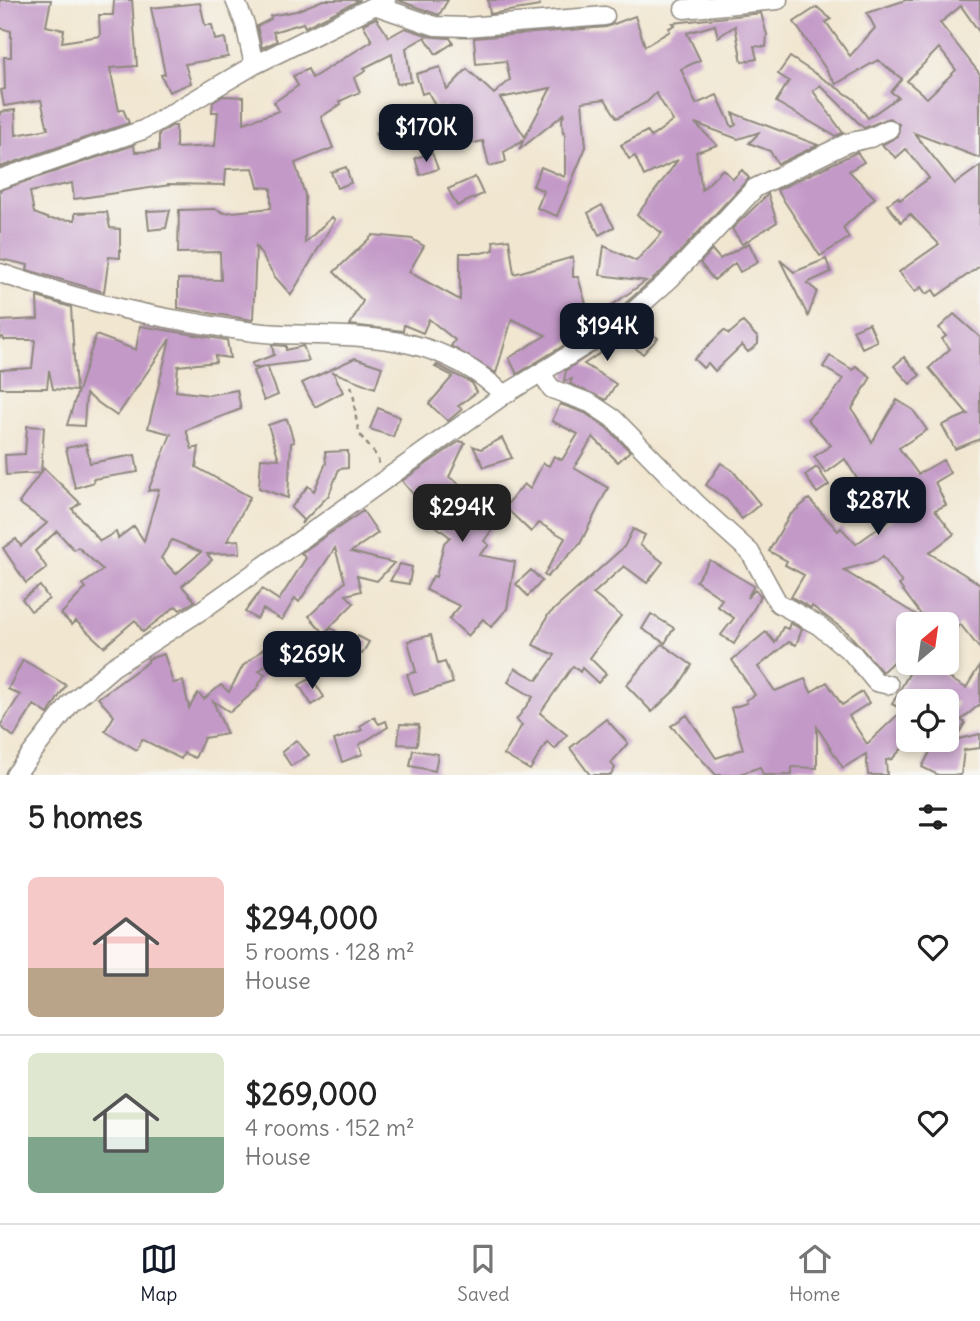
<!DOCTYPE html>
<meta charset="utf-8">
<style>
:root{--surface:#fff;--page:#f6f6f6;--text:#222;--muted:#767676;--line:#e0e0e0;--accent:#111827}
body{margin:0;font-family:Delius,sans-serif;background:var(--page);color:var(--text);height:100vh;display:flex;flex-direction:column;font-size:26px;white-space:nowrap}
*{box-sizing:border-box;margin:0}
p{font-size:23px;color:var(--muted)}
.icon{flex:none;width:38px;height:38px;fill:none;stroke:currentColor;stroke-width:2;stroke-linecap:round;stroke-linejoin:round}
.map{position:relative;height:775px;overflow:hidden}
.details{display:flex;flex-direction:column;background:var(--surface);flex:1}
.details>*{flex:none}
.needle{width:46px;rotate:29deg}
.controls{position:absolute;left:896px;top:612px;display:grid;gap:14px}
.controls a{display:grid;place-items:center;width:63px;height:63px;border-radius:10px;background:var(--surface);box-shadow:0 4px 10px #0003;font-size:35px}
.price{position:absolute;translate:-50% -60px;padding:0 16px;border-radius:14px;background:var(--accent);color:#fff;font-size:23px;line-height:46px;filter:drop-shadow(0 2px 4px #0008)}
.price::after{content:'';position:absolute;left:50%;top:42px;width:21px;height:16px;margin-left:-10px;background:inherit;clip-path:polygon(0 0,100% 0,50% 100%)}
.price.active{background:#222;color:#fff}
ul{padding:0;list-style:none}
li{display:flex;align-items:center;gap:21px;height:175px;padding:0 28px}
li+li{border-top:2px solid var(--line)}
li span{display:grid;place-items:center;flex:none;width:196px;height:140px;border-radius:10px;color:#555}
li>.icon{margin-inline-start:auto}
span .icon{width:84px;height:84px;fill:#fffc;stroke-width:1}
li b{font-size:30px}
h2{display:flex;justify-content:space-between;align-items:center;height:84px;padding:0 28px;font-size:30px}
.dock{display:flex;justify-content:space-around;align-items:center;height:98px;border-top:2px solid var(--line);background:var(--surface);font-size:19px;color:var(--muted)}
.dock a{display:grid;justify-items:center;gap:4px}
.dock .active{color:var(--accent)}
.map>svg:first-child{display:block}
.building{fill:#c399c7;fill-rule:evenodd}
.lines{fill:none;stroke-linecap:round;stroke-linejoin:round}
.minor-casing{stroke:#8e887e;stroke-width:21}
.path{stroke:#8e887e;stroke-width:2.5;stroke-dasharray:5 5;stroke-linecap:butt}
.minor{stroke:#fff;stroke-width:18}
</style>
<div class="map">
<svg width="980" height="775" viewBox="0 0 980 775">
<rect width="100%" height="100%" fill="#f6f6f2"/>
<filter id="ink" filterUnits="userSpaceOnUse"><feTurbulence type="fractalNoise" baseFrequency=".0143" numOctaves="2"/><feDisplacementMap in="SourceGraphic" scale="14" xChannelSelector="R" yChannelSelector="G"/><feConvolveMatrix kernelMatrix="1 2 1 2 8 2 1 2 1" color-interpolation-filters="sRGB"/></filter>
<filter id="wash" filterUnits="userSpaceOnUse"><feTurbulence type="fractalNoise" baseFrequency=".00686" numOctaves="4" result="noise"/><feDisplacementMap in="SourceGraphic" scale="28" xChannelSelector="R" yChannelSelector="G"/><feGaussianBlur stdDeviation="1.57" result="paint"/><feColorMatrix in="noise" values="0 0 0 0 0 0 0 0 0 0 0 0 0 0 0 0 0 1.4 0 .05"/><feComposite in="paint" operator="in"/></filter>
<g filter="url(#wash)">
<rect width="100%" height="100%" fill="#f1e6d0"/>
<g id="blocks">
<path class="building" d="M0,0H51L46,26L64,30L62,42L100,36L99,15H113L114,0H132L137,66L110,68L119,111L123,109L129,123L0,167V112L15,110L16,135L48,129L41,100L4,106L1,90L5,89L4,57H11V31L0,28Z
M323,0H360L305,27L303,23L273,32L277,41L262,48L257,26L271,19L270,16L296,11Z
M397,0H448L439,15Z
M488,0H539L540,6L490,14Z
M906,0H980V33L961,6L940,23L980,74V158L914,133L955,184L980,166V266L937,296L933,290L926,294L921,287L915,292L899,272L939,244L910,214L901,222L887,205L898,197L900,200L929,178L906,149L896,158L882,145L898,136L899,124L889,118L864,128L820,85L813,91L843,133L835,136L776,102L789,81L778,74L790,57L854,99L868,118L898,97L891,92L902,79L878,60L836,84L794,22L817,7L831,19L826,22L850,56L875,28L867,13ZM939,48L956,70L927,98L907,81Z
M200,3L205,25H212L215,40L225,38L228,57L185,64L191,83L169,92L161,75L165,74L151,8Z
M761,13L767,35L766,47L754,46L757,59L742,62L735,26L718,37L715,25L687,33L700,60L681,69L696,104L717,95L732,127L736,125L733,113L818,145L778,164L770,151L749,143L760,132L738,139L695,123L717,145L696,152L702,190L723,169L733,179L742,170L749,178L662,271L610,317L517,374L509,358L546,335L512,319L496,373L451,346L455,340L429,319L423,333L404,325L403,331L350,325L363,301L334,272L373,235L412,239L424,246L409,272L460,300V253H481L494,250L493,241L509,239L514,274L573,257V277H578L593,327L594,318L646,281L600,275L604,246L636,261L662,233L637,215L678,160L644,176L635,156L629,159L621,145L647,131L651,137L673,121L656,93L647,102L617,118L605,99L582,102L586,147L557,216L537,208L544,191L533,186L541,167L565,177V132L563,133L562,119L565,113L519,150L523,141L504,152L506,162L489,166L483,141L470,144L468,136L455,140L444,106L437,109L428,92L422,94L416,74L440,67L447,90L467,69L494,94L510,80L506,61L476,64L474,38L606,27L635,16L645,46L670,31L669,28L675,25L673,23ZM551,88L525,137L500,98Z
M376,18L389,37L405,28L432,37L450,38L453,43L436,54L425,37L406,48L411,82L397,84L392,54L364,68L366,71L354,78L360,92L340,101L341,104L321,117L333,148L295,163L305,195V243L332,217L335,220L291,295L275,277L256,246L253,320L178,308V279L221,280L220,252L178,253L179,210L216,209L224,213L271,208V188L258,187L253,168L226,169L225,185L167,184L170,185L74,199L72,183L30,192L34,213L49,219L75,220V213L107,212L110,228L120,229V258L109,257L104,292L27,270L28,265L0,259V190L134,145L135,152L159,151V134L172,126H176V148L215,146L218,112H212L213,102L223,96L244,97V123L279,111L274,102L298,86L293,76L308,69L312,78L372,41L363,24Z
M398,118L404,136L379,145L375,133L387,129L385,123Z
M857,152L864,162L849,171L875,198L843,228L849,238L820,256L777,190Z
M432,153L438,169L420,175L415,158Z
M346,167L351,183L337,188L331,172Z
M475,177L483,194L457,206L448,189Z
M768,194L777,222L742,244L732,229Z
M602,205L614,227L599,235L588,213Z
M170,210L166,228L149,230L147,211Z
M749,243L758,262L740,272L735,263L714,280L700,263L712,250L720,259Z
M826,259L831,272L807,283L817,291L808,316L780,260L794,272Z
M37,297L71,307L76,391L53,389L49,370L47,388H0V370L32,368L35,340H4L3,337L0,338V321L38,319Z
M954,314L980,337V439L955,449L942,425L968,414L929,368L950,349L942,339L946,336L939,328Z
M743,322L758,338V344L748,352L742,345L715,371L708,363L703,368L694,359L724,330L729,334Z
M869,323L877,341L862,348L853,330Z
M636,324L658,338L643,354L622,338L584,364L616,384L606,400L570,384L572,379L564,381L566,370Z
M140,326L227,340L230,358L215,356L216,362L178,366L176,391L209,395L237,390L241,409L186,430L192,449L199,447L196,467L250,497L227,541L239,540L240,553L207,554L212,560L182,586L195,601L180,610L176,606L143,632L135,620L104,647L76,621L72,625L61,614L86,588L83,584L103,570L78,547L74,550L57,531L35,551L47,568L26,583L3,548L16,539L21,546L47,523L19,503L40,473L6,475L5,455L25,454L27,426L44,427L41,473L44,468L80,503L72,509L100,541L116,532L118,538L134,526L144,541L159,489L148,491L171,434L148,428L170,339L117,416L86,394L84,426L67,425L96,335L136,350ZM172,540L201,552L176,574L161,558Z
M272,345L286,346V350L303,346L309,361L267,366L278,395L264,401L253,371L267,366L253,368L252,363L274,355Z
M830,356L853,370L856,366L871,377L852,409L872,442L897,400L913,410L927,430L899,448L918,474L943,460L950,473L935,482L946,505L935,510L954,534L929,553L980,584V649L960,624L947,640V625H937L940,619L934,625H908V648L882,672L848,633L812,606L811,608L791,597L804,575L785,565L787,561L769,551L789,516L809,499L838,531L841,528L856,544L904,510L888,487L869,498L845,459L826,473L814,457L831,445L807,419L830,398L843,379L823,367ZM883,556L902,583L899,585L925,620L843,570L877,561Z
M904,357L920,375L910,384L894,366Z
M355,358L382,367L375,388L333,372L343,392L315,407L302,383Z
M437,365L472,383L477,392L458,406L462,409L448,421L429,404L453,376L435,367Z
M560,404L585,413L607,428L630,451L618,462L593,437L574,468L608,488L580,544L547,577L544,575L565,538L539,523L531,532L505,507L524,484L530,489L543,463L549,466L554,456L562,460L578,434L552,421Z
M378,408L400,417L393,437L370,429Z
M287,419L294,442L291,443L288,498L259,488L261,458L279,459L268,425Z
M502,438L512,458L484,467L473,446L481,449Z
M460,441L465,443L449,477L503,514L484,541L489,545L479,555L515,562L507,609L491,627L483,619L468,636L449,619L460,606L426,590L433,576L436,577L444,543L450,537L412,508L418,500L402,481Z
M86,444L90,463L135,455L138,472L93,479L94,482L75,488L66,448Z
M348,451V468L339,469L329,495L301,524L303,520L291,508L308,486L314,491L326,463L325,452Z
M721,463L733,471L760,504L742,519L727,500L706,485Z
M817,467L829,485L817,493L805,475Z
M363,511L378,533L351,552L394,563L377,581L357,576L361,591L346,595L354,603L324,633L309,616L345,582L335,548L299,602L295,598L282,620L263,609L257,619L245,612L262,589L279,600L306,558L301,553Z
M633,529L645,535L640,545L663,562L647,583L624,566L593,594L621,616L590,658L606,674L598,683L582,668L580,672L573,666L540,713L567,735L555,749L547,742L530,770L504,755L522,725L516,720L533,697L508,682L515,668L537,680L555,655L533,645L548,615L624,547Z
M710,560L754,586L747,598L755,590L761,596L734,644L721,635L734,618L717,606L722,599L696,581Z
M400,564L412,567L409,584L390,581Z
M531,570L542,581L528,596L516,584Z
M40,586L49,599L31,611L22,599Z
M651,614L674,628L665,643L642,629Z
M790,623L802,629L796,645L789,642L758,667L775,691L805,679L811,692L827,682L842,705L862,692L869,703L849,716L867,744L903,710L892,704L915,663H951L944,675L966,688L980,665V704L961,720L965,723L955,740L980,734V748L964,750L961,775H938L922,767L930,752L908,742L892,759L886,760L887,775H868L866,754L843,768L817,727V768L792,767V775H763L760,767L737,775H716L671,726L687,715L716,758L743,749L731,708L747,703L746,700L755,695L732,660L766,632L775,643L783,627L788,629ZM908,702H958L950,714L947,712V740H908Z
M331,628L354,644L358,636L369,642L362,654L354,649L343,665L318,648Z
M431,635L438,664L445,662L453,683L414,695L407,674L416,672L408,641Z
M269,644L281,653L259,671L265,674L255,691L230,712L213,701L227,734L204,738L195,758L184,753L181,759L142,739L137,750L105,731L114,716L98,698L148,662V659L164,654L173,683L183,681L189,708L198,693L204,699L221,685L229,692L243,666Z
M662,644L692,665L677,688L652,712L626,685Z
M23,660L66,685L48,714L34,705L14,737L0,726L20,695L8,689Z
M308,680H313L324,697L312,705L299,685Z
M374,717L379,724L386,721L388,727L359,745L363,754L342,762L334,740L362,730L360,726Z
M606,719L628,743L611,763L615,768L611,775H590L570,748Z
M400,724L419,725L417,745L398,744Z
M296,740L309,755L291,766L282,752Z
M413,750L438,754L435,771L410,766Z"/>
</g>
</g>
<g filter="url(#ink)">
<use href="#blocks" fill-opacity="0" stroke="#8e887e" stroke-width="2"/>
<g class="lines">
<defs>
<path id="minor" d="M235,0L245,24L254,65
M377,6L435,26L466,27L605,16
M684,9L778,0
M0,179L143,130L254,65L386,0
M0,273C61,294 127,312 190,322C220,327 250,333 280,334C364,337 438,331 504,395
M540,373L552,389L590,403L614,419L698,505L750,552L778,603L818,625L852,653L876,682L889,685
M15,775L71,703L113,667L202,610L504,395L617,326L670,279L755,188L847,143L870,138L889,129"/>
</defs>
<use href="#minor" class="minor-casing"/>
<path class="path" d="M351,386C357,403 353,419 361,436C367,446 377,452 379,464"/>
<use href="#minor" class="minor"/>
</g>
</g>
</svg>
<div class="controls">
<a><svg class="needle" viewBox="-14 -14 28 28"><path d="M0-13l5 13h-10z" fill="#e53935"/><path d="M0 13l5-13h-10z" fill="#767676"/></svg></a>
<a><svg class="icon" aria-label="locate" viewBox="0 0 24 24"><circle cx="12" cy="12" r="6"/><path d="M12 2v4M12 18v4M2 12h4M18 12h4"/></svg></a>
</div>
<b class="price" style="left:426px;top:164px">$170K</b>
<b class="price" style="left:607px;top:363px">$194K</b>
<b class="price" style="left:878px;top:537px">$287K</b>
<b class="price active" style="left:462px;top:544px">$294K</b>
<b class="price" style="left:312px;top:691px">$269K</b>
</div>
<section class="details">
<h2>5 homes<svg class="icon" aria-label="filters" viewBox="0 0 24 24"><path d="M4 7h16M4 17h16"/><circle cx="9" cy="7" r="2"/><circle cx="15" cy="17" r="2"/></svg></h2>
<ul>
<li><span style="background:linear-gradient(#f6c9c9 65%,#b9a48a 0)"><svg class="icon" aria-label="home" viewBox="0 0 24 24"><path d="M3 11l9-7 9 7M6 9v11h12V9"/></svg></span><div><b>$294,000</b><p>5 rooms · 128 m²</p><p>House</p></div><svg class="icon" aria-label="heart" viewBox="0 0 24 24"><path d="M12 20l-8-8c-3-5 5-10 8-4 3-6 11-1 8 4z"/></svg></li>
<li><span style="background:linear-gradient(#dfe7d0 60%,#7fa58c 0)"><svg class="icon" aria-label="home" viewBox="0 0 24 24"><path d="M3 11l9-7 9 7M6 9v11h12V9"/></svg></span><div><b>$269,000</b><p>4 rooms · 152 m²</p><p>House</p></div><svg class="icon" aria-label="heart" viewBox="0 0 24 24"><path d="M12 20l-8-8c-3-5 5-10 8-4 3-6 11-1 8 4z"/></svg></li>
</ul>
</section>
<nav class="dock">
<a class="active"><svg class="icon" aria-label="map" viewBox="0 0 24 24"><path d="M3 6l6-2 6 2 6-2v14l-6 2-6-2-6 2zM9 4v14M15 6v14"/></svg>Map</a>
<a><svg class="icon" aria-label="saved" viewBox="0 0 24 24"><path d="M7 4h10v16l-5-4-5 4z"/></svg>Saved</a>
<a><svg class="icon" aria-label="home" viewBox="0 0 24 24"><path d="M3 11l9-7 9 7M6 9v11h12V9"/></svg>Home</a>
</nav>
